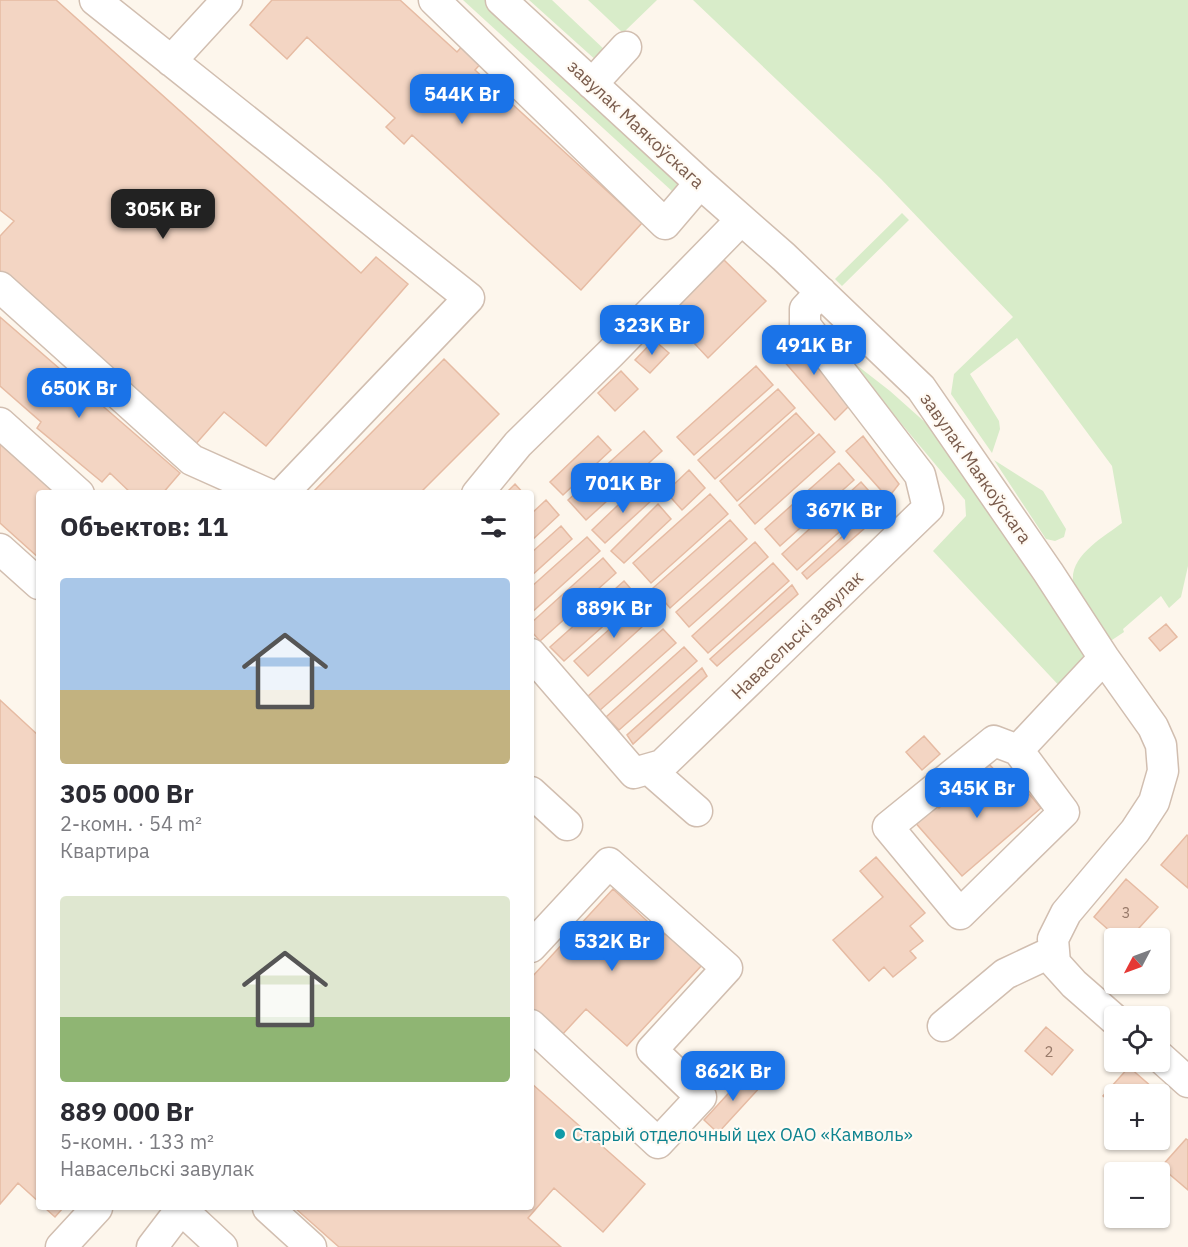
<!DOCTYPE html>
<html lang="ru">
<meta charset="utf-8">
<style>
:root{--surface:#fff;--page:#f7f7f7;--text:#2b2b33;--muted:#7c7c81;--accent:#1a73e8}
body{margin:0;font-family:"IBM Plex Sans",sans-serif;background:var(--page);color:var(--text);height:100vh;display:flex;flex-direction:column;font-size:22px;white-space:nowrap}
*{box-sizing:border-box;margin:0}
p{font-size:20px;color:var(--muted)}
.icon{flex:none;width:33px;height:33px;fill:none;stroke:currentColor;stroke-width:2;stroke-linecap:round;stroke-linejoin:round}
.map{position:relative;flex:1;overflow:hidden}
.panel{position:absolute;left:36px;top:490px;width:498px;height:720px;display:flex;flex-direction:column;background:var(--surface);border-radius:6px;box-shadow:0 2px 4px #0004}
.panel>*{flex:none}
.needle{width:39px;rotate:229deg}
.controls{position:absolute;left:1104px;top:928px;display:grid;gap:12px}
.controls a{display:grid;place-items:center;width:66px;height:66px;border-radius:6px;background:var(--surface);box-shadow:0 2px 4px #0004;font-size:30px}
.price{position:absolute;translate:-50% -51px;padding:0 14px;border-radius:12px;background:var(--accent);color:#fff;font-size:20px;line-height:39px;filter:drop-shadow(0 2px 3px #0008)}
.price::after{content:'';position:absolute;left:50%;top:36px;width:18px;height:14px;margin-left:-9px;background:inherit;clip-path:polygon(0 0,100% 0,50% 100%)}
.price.selected{background:#222;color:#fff}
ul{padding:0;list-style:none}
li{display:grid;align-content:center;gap:12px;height:318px;padding:0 24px}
li span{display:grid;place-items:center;height:186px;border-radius:6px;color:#555}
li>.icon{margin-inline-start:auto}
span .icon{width:108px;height:108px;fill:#fffc;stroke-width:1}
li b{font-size:26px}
h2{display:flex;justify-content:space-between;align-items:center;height:72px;padding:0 24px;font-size:26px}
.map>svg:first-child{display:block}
.green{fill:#d8ecc9}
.building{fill:#f3d5c3;stroke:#e6bba3;stroke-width:1.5}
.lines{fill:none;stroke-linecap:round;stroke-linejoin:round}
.minor-casing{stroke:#d1beb0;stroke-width:33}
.minor{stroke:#fff;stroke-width:30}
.culture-dot{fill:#0f9aa8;stroke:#fffaf3;stroke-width:2}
.labels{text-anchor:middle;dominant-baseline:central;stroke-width:4.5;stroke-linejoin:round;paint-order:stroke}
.number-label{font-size:15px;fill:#987a6a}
.street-label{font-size:18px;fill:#7a5c4d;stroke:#fffaf3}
.culture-label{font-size:18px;fill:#0d838f;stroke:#fffaf3;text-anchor:start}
</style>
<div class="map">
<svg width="1188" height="1247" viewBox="0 0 1188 1247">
<rect width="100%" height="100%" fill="#fdf6ec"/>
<path class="green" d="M463,0H487L679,182L673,192Z
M529,0H552L607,52L598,62Z
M588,0H657L623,33Z
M693,0H1188V566L1181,597L1169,608L1161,596L1123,629L1124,632L1109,642C1102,630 1074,592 1073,582C1070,555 1104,537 1122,523L1112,466L1017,338L970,374L999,421L1000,429L992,453L951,394L954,374L1013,317L881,179Z
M902,213L909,220L842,286L835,279Z
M845,356L890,391L927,424L997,520L1090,665L1065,692L933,551L966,516L965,500Z
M994,460L1043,491L1066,529L1064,537L1055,541L1046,539Z"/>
<path class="building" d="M0,0H56L361,273L376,257L408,284L266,446L224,412L194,446L0,271V236L14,221L0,210Z
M272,0H400L457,52L465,43L484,60L475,70L642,223L581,290L412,135L404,144L386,127L395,118L307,37L287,59L250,25Z
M724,260L766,301L708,358L666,313Z
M0,317L180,473L162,494H132L110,473L102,482L37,428L41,422L0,386Z
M795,333L852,403L835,420L776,352Z
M654,340L669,353L650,373L635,360Z
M444,359L499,414L419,494H311Z
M756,366L773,385L694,455L677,437Z
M621,371L638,389L615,411L598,393Z
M778,389L795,408L715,479L698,460Z
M796,413L814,433L737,501L720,481Z
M644,431L662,451L586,520L568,500Z
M819,434L835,452L755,524L739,505Z
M598,436L611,450L563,495L550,482Z
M863,436L899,484L888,498L846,451Z
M0,440L59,494H39V558L0,523Z
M839,463L854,480L780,546L765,529Z
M689,470L705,488L682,510L666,492Z
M861,482L876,499L797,570L782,554Z
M515,484L524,494H505Z
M640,484L653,499L605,543L592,530Z
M710,494L728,514L651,583L633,563Z
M546,500L559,515L531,541V514Z
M658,504L671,519L624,563L611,551Z
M878,504L883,512L807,579L802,573Z
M730,520L747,539L670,608L653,588Z
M561,526L572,539L531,576V553Z
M587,537L600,551L531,613V587Z
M755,542L768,557L689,627L676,612Z
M603,558L616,573L540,641L531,631V623Z
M773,563L789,581L708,653L692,636Z
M624,581L637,596L564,661L550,647Z
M792,585L798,594L717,666L710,659Z
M641,601L654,616L588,676L574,661Z
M1166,624L1177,637L1160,651L1149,638Z
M663,629L676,643L599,711L587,697Z
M684,647L697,661L619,730L606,717Z
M702,668L707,676L633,744L627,735Z
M0,700L39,736V1202L18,1183L0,1204Z
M924,736L940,754L922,770L906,752Z
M989,764L1011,788L1018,781L1041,808L962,876L913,820L934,802L939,808Z
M1187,835L1188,836V888L1161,865Z
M876,857L925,913L910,926L923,941L910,951L916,958L893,977L884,967L869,981L833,940L883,897L860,871Z
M1126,879L1158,907L1129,939H1119L1094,917Z
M613,889L663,936L667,931L703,964L627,1046L586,1009L561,1036L531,1009V978Z
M1046,1027L1073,1050L1052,1075L1025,1051Z
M1129,1067L1161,1095L1160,1097V1095H1114V1105L1103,1096Z
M748,1072L762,1085L718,1133L704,1120Z
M531,1083L645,1184L603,1232L554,1188L528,1218L561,1247H339L295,1208H531Z
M1186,1139L1188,1140V1190L1161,1167Z
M45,1208H63L55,1217Z"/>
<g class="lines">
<defs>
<path id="minor" d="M95,0L469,298L282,494
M434,0L665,224L700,183
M501,0L700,183L784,257L921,388L1048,572L1104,658L1153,727L1161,745L1163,771L1154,802L1135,831L1066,913L1053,939L1055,963L1074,984L1114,1019
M171,61L227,0
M592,84L626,47
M0,287L192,460L268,494
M0,423L79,494
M477,494L518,444L611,353L741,220
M0,549L39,584
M531,654L634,773L662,765L928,508L920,475L805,325V309L821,292
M1018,750L1064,812L960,914L888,827L994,741L1018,750L1104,658
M649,769L697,811
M531,792L567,825
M531,947L609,863L727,968L652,1050L701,1097L658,1143L531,1025
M943,1026L1005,974L1054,951
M1160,1057L1188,1082
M268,1208L311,1247
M61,1247L97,1208
M152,1247L181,1209L222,1247"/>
</defs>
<use href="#minor" class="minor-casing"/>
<use href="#minor" class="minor"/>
</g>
<circle class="culture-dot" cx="560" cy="1134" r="6"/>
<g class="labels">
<g class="number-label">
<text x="1126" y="912">3</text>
<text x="1049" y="1051">2</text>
</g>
<g class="street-label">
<text transform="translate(636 124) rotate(43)">завулак Маякоўскага</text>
<text transform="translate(976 468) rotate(55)">завулак Маякоўскага</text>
<text transform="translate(797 635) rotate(-44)">Навасельскі завулак</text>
</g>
<g class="culture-label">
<text x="572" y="1134">Старый отделочный цех ОАО «Камволь»</text>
</g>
</g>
</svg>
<div class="controls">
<a><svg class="needle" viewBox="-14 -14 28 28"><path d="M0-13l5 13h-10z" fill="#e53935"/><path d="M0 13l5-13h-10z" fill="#7c7c81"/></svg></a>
<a><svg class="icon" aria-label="locate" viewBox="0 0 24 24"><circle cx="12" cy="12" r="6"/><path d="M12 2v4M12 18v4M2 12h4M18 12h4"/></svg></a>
<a>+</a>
<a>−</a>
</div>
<b class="price" style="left:462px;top:125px">544K Br</b>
<b class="price selected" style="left:163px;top:240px">305K Br</b>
<b class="price" style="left:652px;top:356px">323K Br</b>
<b class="price" style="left:814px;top:376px">491K Br</b>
<b class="price" style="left:79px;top:419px">650K Br</b>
<b class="price" style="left:623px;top:514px">701K Br</b>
<b class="price" style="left:844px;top:541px">367K Br</b>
<b class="price" style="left:614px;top:639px">889K Br</b>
<b class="price" style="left:977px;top:819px">345K Br</b>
<b class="price" style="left:612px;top:972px">532K Br</b>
<b class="price" style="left:733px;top:1102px">862K Br</b>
<section class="panel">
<h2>Объектов: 11<svg class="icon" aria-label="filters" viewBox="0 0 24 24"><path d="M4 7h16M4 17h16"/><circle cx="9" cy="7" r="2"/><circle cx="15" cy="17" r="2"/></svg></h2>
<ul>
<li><span style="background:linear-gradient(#a9c7e8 60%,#c2b280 0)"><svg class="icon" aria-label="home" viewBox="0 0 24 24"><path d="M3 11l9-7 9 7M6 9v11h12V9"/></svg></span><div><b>305 000 Br</b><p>2-комн. · 54 m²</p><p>Квартира</p></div></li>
<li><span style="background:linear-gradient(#dfe7d0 65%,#8fb573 0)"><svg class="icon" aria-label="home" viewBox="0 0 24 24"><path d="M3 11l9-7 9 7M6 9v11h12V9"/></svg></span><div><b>889 000 Br</b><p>5-комн. · 133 m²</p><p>Навасельскі завулак</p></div></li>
</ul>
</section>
</div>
